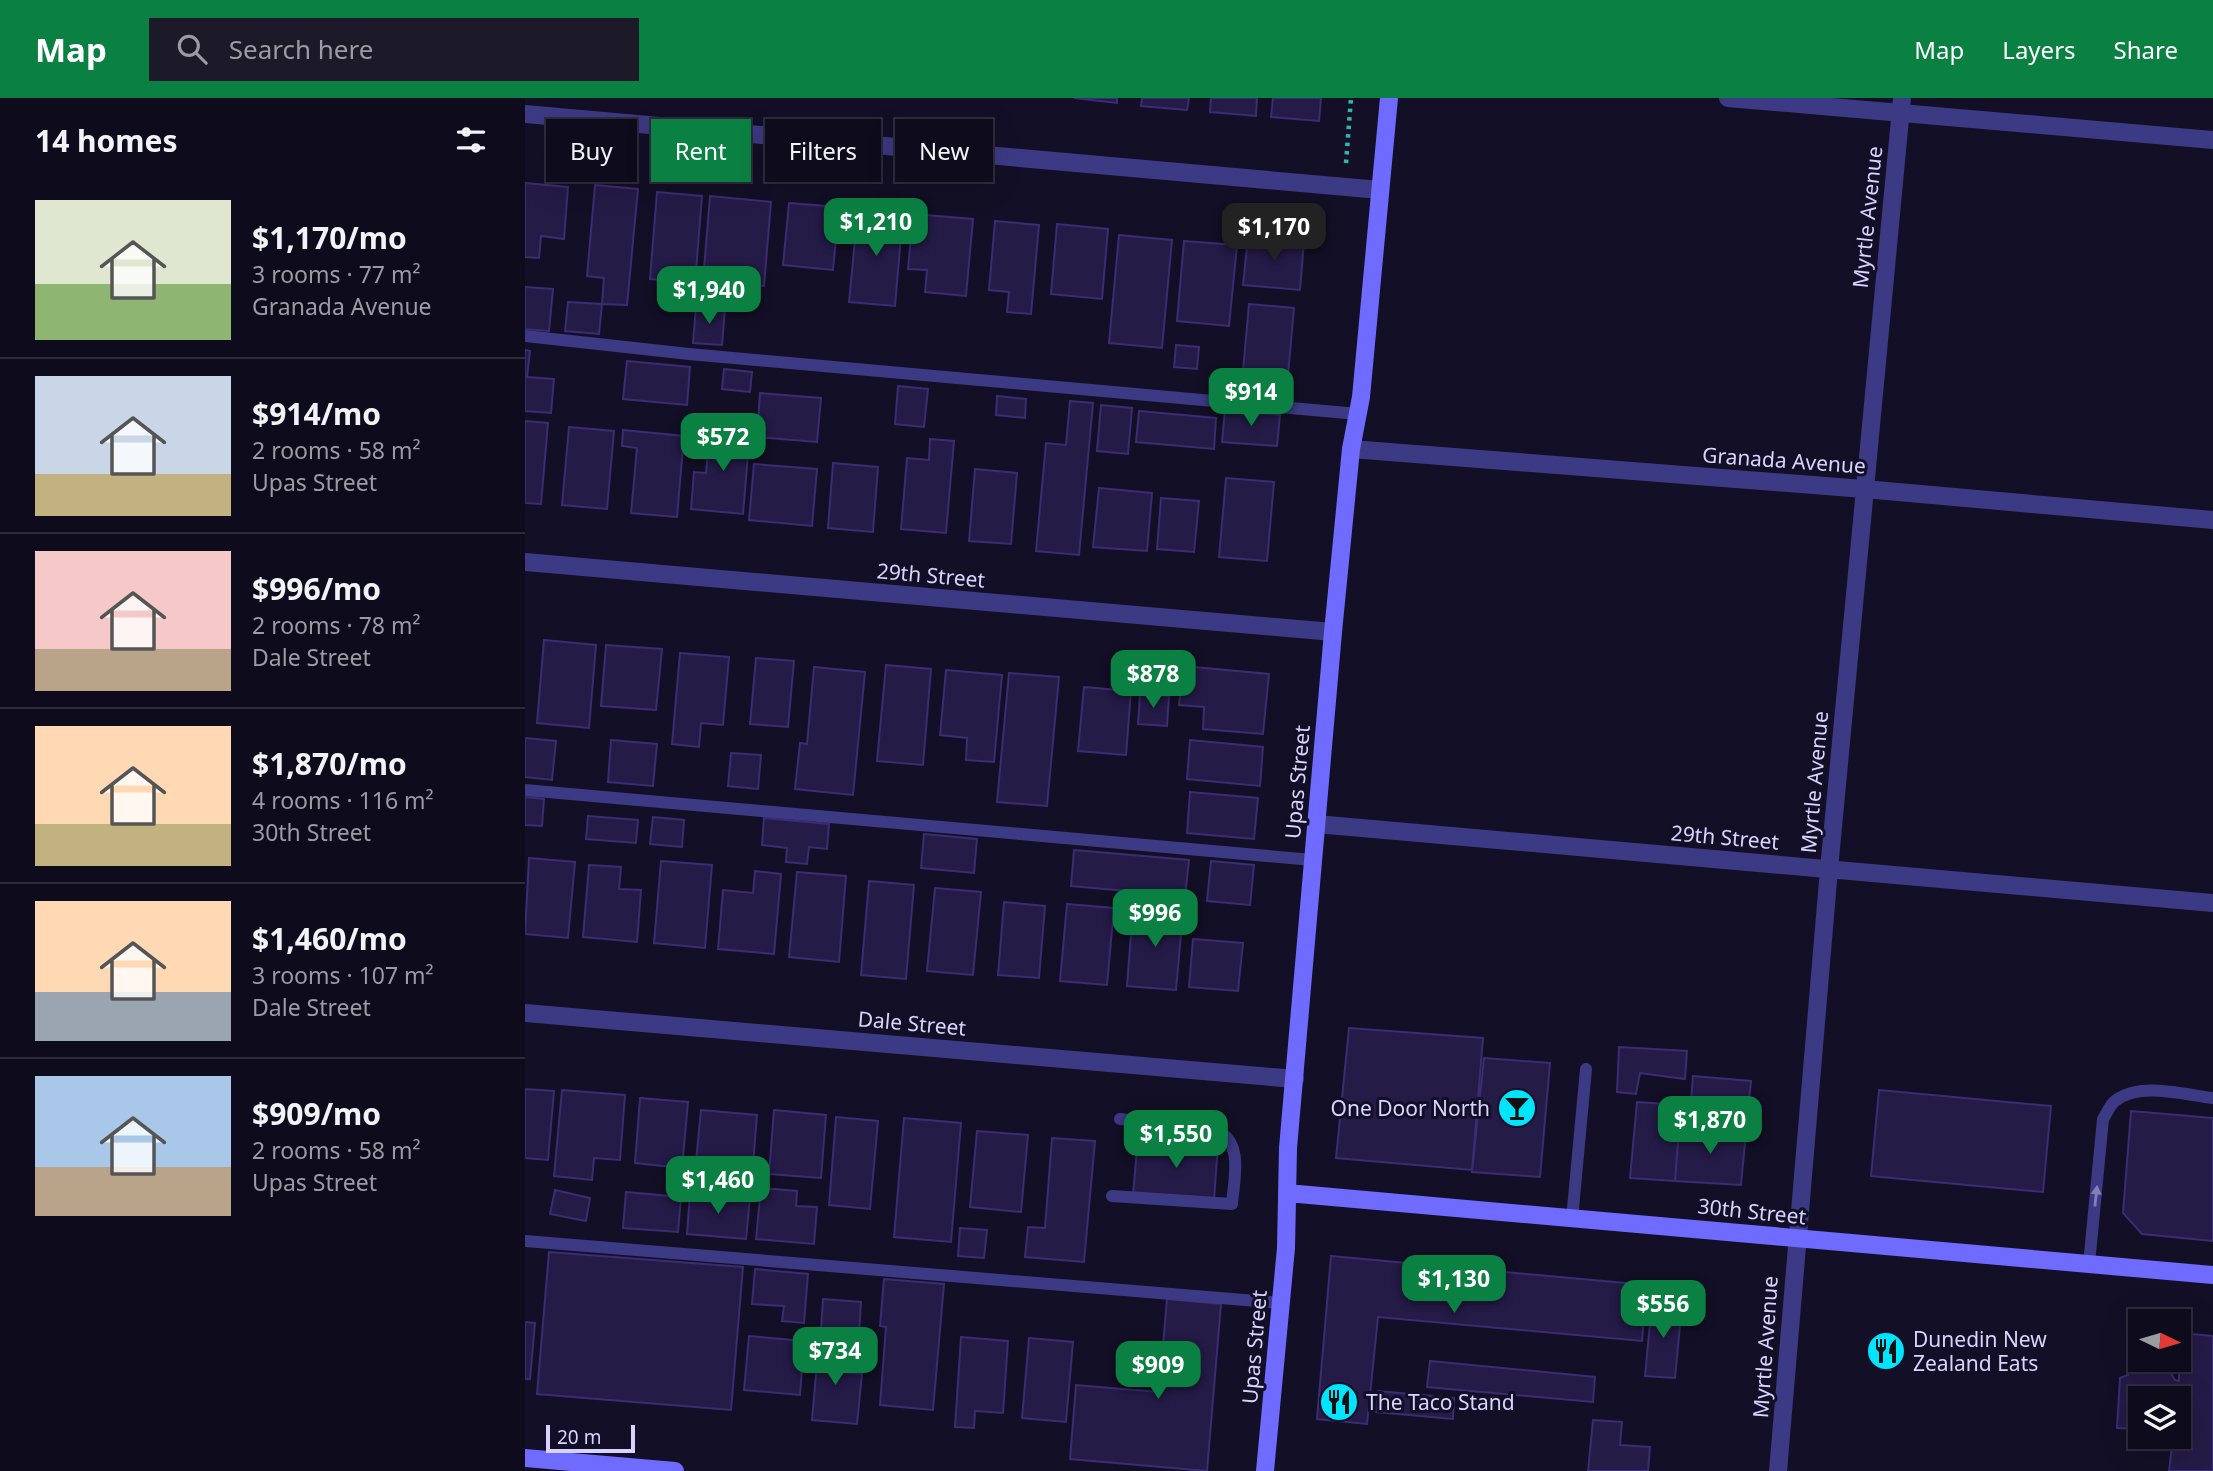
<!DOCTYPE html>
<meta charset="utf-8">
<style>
:root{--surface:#0e0b1c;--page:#1c1929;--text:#f1f3f6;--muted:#9b9ba3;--line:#2e2b3b;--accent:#0b8043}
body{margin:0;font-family:"Noto Sans",sans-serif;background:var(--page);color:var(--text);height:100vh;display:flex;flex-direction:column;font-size:26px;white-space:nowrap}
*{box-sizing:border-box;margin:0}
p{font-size:23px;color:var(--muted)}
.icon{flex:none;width:38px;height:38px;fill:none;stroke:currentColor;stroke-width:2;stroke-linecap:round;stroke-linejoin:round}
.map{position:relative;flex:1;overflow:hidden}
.side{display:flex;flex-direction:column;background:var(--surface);width:525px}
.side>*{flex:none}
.top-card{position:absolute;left:21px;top:21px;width:665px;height:63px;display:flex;gap:14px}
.needle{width:46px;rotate:95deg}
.controls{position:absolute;left:1603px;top:1211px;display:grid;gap:14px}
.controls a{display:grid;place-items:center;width:63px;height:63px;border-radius:0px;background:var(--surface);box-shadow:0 7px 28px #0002,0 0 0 2px var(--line);font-size:35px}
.scale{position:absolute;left:21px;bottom:18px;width:89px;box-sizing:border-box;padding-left:7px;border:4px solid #d9d4ff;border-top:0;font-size:19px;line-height:24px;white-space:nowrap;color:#d9d4ff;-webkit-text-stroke:5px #130f26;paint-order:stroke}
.price{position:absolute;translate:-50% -60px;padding:0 16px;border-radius:14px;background:var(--accent);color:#fff;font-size:23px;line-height:46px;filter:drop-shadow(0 2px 4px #0008)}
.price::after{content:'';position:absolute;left:50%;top:42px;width:21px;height:16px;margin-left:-10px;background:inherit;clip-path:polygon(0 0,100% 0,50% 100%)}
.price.on{background:#222;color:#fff}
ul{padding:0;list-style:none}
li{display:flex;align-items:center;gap:21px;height:175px;padding:0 35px}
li+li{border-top:2px solid var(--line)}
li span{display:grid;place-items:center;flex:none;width:196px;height:140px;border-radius:0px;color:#555}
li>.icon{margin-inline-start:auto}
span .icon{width:84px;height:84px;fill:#fffc;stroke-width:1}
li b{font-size:30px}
h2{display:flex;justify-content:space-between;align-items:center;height:84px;padding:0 35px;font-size:30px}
.pill{padding:0 24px;border-radius:0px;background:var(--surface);box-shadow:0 7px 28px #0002,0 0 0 2px var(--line);font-size:24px;line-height:63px}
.pill.on{background:var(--accent);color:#fff}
header{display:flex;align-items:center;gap:42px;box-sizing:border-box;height:98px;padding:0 35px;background:var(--accent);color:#fff}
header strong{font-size:33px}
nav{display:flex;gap:38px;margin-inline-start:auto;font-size:24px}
.search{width:490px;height:63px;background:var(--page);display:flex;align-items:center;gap:18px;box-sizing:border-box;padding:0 24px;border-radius:0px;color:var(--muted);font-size:26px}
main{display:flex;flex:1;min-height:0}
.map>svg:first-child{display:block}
.building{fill:#241b47;stroke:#3b2d73;stroke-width:2}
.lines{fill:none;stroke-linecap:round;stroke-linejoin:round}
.path{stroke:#2fb8b0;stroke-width:4.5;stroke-dasharray:3.5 5;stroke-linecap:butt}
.service{stroke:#3d3a85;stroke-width:12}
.minor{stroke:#3d3a85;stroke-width:18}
.tertiary{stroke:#3d3a85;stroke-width:18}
.secondary{stroke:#6f6bff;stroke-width:18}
.oneway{fill:#837fbc}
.labels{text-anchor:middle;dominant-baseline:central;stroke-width:6;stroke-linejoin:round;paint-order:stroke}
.street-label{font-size:21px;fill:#d9d4ff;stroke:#130f26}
.poi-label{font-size:21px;fill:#d9d4ff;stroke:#130f26;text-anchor:start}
</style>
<header>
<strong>Map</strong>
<div class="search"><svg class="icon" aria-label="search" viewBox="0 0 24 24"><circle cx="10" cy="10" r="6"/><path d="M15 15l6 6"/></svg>Search here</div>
<nav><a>Map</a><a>Layers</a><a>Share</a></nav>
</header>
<main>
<section class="side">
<h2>14 homes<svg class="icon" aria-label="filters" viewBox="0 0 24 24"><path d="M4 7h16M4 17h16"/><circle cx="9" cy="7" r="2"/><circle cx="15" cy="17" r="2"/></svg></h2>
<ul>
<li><span style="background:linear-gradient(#dfe7d0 60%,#8fb573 0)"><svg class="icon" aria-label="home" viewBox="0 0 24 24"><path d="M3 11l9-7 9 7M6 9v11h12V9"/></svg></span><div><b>$1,170/mo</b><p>3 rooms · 77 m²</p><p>Granada Avenue</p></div></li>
<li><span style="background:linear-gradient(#c9d6e8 70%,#c2b280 0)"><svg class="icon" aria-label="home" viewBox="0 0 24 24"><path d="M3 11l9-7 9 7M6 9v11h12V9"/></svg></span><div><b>$914/mo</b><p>2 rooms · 58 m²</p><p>Upas Street</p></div></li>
<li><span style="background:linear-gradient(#f6c9c9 70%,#b9a48a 0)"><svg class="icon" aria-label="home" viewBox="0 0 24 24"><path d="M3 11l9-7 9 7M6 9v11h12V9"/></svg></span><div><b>$996/mo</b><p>2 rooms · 78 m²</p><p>Dale Street</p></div></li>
<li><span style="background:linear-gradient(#ffd9b3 70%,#c2b280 0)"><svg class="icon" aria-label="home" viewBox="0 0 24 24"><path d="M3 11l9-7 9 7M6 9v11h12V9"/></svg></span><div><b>$1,870/mo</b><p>4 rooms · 116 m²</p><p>30th Street</p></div></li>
<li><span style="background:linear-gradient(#ffd9b3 65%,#9aa5b1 0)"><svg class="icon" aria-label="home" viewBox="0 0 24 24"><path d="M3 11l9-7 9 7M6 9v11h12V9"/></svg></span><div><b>$1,460/mo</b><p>3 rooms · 107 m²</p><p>Dale Street</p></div></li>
<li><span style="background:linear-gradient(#a9c7e8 65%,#b9a48a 0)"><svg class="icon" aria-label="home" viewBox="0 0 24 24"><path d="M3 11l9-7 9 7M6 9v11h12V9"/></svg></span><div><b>$909/mo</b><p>2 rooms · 58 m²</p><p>Upas Street</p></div></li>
</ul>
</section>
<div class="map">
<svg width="1688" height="1373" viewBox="0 0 1688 1373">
<rect width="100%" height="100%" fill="#130f26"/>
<path class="building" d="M549,0H592V5Z
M617,0H664L662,12L616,8Z
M686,0H732L731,18L685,14Z
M748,0H796L794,23L746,19Z
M0,85L43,89L39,141L16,138L14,160L0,159Z
M70,87L113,91L102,207L77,206L79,180L62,178Z
M132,94L177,98L170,185L125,181Z
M185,98L246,104L239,188L178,183Z
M264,105L314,109L308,172L258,167Z
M333,111L378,115L370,208L324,204Z
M388,116L448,121L441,198L400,194L402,172L383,171Z
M470,123L514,127L506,216L482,214L484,194L464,192Z
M532,126L583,131L577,201L526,196Z
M594,137L647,142L637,250L584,245Z
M723,139L779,143L775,192L718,187Z
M659,143L712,147L704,228L652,223Z
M0,189L28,191L24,233L0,231Z
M43,204L77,206L74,236L40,233Z
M724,206L769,210L761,299L716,295Z
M171,208L200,211L197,247L168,245Z
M651,247L674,249L672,271L649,269Z
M0,252L5,253L2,279L29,281L26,315L0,313Z
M102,263L165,269L162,307L98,301Z
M199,271L227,274L225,294L197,291Z
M373,288L403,291L399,329L370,326Z
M235,295L296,300L292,344L232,339Z
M472,298L501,301L500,320L471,317Z
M545,303L568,305L554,457L511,453L521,345L541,347Z
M576,307L607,310L603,356L572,353Z
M700,312L755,317L752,348L697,344Z
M614,313L691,320L689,351L611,344Z
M0,323L23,325L16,406L0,405Z
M44,329L89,333L82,411L37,407Z
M185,329L225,333L218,416L166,411L169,374L181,375Z
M98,332L159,338L152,419L106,415L112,350L97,348Z
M405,341L429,343L421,435L376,431L382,360L404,362Z
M308,365L353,369L348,434L303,430Z
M229,366L292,371L287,428L224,422Z
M450,371L492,375L486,446L444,443Z
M701,380L749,384L742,463L694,459Z
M574,390L627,395L622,453L568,449Z
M636,400L674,403L669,454L632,451Z
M19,542L71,547L64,630L12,625Z
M81,547L137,551L131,612L76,608Z
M155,555L204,559L198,627L176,625L174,649L147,646Z
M231,560L269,563L263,629L225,626Z
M361,567L406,571L398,667L352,663Z
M658,568L744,576L738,636L678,631L679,609L654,607Z
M289,569L340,574L328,697L270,691L275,645L282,646Z
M421,572L477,577L469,664L441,662L442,640L415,637Z
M484,575L534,579L522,708L472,704Z
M559,589L606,593L601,657L553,653Z
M615,596L644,598L642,628L613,626Z
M0,640L31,643L27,682L0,679Z
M86,642L132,646L128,688L83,684Z
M665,642L738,649L735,688L662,681Z
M206,655L236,657L233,691L203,688Z
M665,694L733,700L729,741L662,735Z
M0,699L19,701L17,728L0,727Z
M63,718L113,722L111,745L61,741Z
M128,719L159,722L157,749L125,746Z
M239,720L304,726L302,751L284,749L282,766L261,764L262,750L237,747Z
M399,736L452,741L449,775L396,770Z
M549,752L664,762L660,798L546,788Z
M4,760L50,764L43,840L0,836Z
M136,763L187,767L180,850L129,845Z
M686,763L729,767L725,807L682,803Z
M64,767L96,769L94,791L116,792L112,844L58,839Z
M230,773L256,776L249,856L193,851L198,792L228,795Z
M272,774L321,778L314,864L264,859Z
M344,783L389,787L381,881L336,877Z
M410,790L456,794L448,877L402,873Z
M479,804L520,808L514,880L473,877Z
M542,806L589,810L582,887L535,883Z
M608,810L658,814L651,892L602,888Z
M668,841L718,845L713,893L664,889Z
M824,930L958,940L947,1072L811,1060Z
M1094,949L1162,953L1160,981L1115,975L1111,996L1092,994Z
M959,960L1025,965L1015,1079L947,1074Z
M1168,978L1226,983L1221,1034L1164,1029Z
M0,991L29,993L23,1062L0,1060Z
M37,992L100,997L95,1062L69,1060L67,1082L29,1078Z
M1354,992L1526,1008L1518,1094L1346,1078Z
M115,1000L163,1004L157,1070L110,1065Z
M1112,1004L1156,1007L1150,1083L1105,1080Z
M176,1012L232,1017L227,1079L170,1074Z
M249,1012L301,1017L296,1080L244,1076Z
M1606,1013L1688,1020V1143L1617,1136L1598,1115Z
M311,1019L353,1023L345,1111L304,1107Z
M379,1020L436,1025L426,1144L369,1139Z
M1154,1030L1221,1034L1216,1087L1150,1083Z
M452,1033L503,1037L496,1114L445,1109Z
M527,1040L570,1043L559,1164L500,1159L503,1129L520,1130Z
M613,1040L693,1046L689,1103L608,1097Z
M236,1090L272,1093L271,1108L292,1109L289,1146L231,1141Z
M30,1092L65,1100L61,1123L25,1116Z
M101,1094L156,1099L153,1134L98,1130Z
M165,1095L225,1100L221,1141L162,1136Z
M435,1130L462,1132L459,1160L433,1158Z
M24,1154L218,1169L206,1312L12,1296Z
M806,1158L1122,1187L1117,1243L853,1219L842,1326L792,1321Z
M230,1171L283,1176L279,1225L257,1223L259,1208L227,1206Z
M359,1181L419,1186L408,1312L355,1307L361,1229L355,1228Z
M298,1201L336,1204L334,1235L296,1232Z
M642,1201L696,1206L682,1373L545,1361L551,1287L634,1294Z
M1127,1204L1157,1206L1150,1280L1120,1278Z
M0,1224L10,1225L5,1281H0Z
M1655,1235L1688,1238V1373H1644L1648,1339H1654V1300H1615V1331L1592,1330L1595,1280L1603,1277L1606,1262H1638L1650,1282L1654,1283Z
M224,1238L279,1243L275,1297L219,1292Z
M436,1239L483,1243L478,1315L450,1313L449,1330L430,1329Z
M504,1240L548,1244L541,1324L497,1320Z
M294,1242L317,1244L314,1274L337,1276L332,1326L287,1322Z
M905,1263L1070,1279L1068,1304L902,1289Z
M853,1293L929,1300L928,1321L851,1314Z
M1068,1322L1097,1324L1095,1347L1125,1349L1123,1373H1063Z"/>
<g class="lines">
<path class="path" d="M821,65L826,0"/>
<path class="service" d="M0,238L164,256L833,316
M0,692L788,762
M587,1098L707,1106C709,1081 719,1044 691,1032L595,1021
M1047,1121L1061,971
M0,1143L756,1205
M1564,1166L1578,1021C1582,1015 1585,1007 1590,1003C1615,983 1660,997 1688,1000"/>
<path class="minor" d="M0,16L855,92
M826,351L1339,391L1688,422
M0,464L808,534
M791,726L1688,805
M0,915L770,981
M1253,1373L1304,771L1377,0"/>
<path class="tertiary" d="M1203,0L1688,42"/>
<path class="secondary" d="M762,1095L1688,1177
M0,1360L150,1373
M740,1373L761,1150L763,1050L808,534L826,351L836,299L864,0"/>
</g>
<defs><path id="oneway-solid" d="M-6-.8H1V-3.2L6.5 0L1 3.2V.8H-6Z" transform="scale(1.75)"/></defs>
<use class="oneway" href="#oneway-solid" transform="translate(1571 1098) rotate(-84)"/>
<defs>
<symbol id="bar-disc" viewBox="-11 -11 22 22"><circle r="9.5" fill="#00e5ff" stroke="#130f26"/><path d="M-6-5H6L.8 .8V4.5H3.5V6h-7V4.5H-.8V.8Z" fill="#111"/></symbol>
<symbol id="restaurant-disc" viewBox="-11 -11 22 22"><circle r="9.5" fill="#00e5ff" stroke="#130f26"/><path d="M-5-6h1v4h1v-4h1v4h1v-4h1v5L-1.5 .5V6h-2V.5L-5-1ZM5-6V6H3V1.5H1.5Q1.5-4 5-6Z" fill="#111"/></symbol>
</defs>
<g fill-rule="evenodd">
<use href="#bar-disc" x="970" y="988" width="44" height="44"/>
<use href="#restaurant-disc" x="1339" y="1231" width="44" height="44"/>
<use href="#restaurant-disc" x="792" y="1282" width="44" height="44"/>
</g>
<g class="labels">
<g class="street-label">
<text transform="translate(1342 119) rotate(-84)">Myrtle Avenue</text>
<text transform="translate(1259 362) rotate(4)">Granada Avenue</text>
<text transform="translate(406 477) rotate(5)">29th Street</text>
<text transform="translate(772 684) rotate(-85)">Upas Street</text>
<text transform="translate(1289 684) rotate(-85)">Myrtle Avenue</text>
<text transform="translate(1200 739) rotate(5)">29th Street</text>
<text transform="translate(387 925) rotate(5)">Dale Street</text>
<text transform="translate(1227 1113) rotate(6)">30th Street</text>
<text transform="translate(729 1249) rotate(-85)">Upas Street</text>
<text transform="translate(1240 1249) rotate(-86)">Myrtle Avenue</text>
</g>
<g class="poi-label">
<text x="965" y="1010" text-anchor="end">One Door North</text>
<text x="1388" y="1241">Dunedin New<tspan x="1388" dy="24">Zealand Eats</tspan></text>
<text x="841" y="1304">The Taco Stand</text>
</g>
</g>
</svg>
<div class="controls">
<a><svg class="needle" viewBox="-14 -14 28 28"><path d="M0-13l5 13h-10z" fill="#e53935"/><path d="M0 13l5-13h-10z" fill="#9b9ba3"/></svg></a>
<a><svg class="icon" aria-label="layers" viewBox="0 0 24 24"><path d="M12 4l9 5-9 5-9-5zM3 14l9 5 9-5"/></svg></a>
</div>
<div class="scale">20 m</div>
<b class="price" style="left:351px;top:160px">$1,210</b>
<b class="price on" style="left:749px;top:165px">$1,170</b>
<b class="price" style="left:184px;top:228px">$1,940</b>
<b class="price" style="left:726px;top:330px">$914</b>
<b class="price" style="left:198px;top:375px">$572</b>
<b class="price" style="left:628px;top:612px">$878</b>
<b class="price" style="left:630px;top:851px">$996</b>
<b class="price" style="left:1185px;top:1058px">$1,870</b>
<b class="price" style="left:651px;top:1072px">$1,550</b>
<b class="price" style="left:193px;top:1118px">$1,460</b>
<b class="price" style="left:929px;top:1217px">$1,130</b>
<b class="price" style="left:1138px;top:1242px">$556</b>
<b class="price" style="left:310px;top:1289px">$734</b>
<b class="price" style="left:633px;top:1303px">$909</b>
<div class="top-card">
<a class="pill">Buy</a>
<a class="pill on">Rent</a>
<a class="pill">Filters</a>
<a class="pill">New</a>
</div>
</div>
</main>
